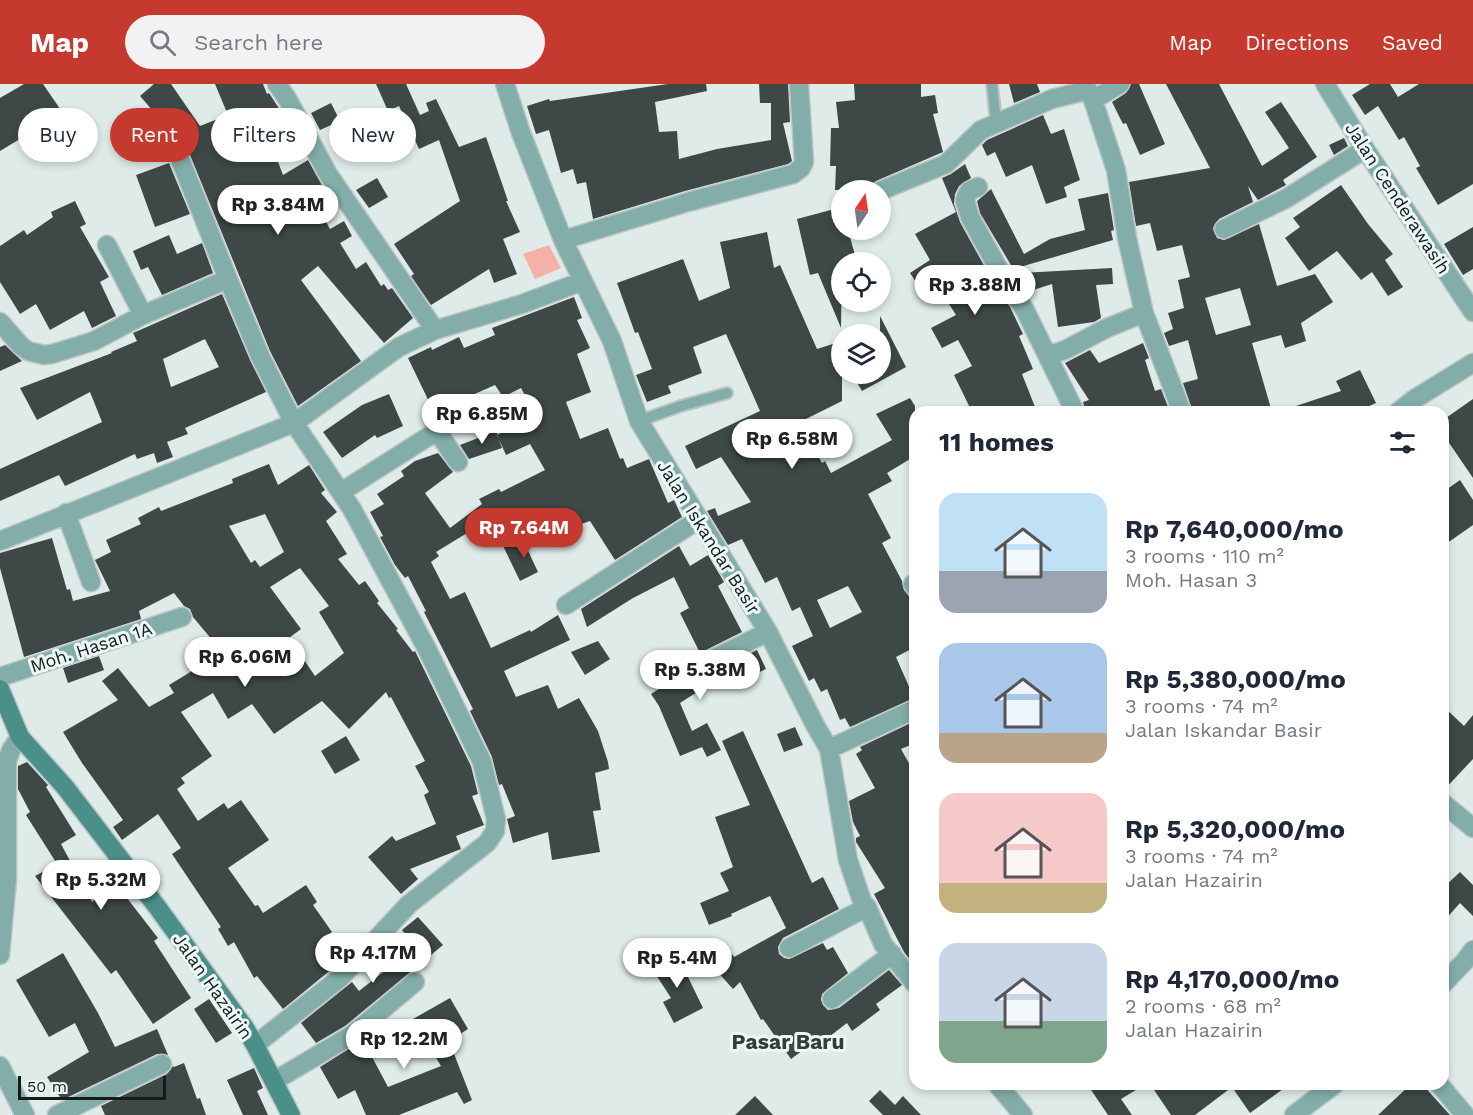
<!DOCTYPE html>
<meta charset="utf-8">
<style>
:root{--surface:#fff;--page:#f2f2f3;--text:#1f2937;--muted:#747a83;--accent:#c6392f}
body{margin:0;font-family:"Work Sans",sans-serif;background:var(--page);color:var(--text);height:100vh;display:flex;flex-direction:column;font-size:22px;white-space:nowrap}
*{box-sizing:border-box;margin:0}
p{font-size:20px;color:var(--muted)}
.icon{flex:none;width:33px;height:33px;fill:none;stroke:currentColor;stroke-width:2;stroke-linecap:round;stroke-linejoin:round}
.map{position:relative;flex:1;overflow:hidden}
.drawer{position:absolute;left:909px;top:322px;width:540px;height:684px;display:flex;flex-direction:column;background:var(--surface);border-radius:18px;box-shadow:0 3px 9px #0003}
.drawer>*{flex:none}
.top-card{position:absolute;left:18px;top:24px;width:570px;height:54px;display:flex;gap:12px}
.needle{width:39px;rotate:13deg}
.controls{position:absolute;left:831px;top:96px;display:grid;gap:12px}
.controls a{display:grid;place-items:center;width:60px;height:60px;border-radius:50%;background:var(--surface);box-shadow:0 3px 9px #0003;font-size:30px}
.scale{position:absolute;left:18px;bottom:15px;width:148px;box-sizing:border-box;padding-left:6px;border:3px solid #161a19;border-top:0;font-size:16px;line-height:21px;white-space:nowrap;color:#161a19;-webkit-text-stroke:4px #ecf8f7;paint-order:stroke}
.price{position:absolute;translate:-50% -51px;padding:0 14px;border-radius:21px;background:#fff;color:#222;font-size:20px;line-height:39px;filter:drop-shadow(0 2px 3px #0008)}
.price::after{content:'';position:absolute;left:50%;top:36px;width:18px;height:14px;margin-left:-9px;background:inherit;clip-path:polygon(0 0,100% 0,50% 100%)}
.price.selected{background:var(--accent);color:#fff}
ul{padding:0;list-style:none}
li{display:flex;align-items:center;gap:18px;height:150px;padding:0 30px}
li span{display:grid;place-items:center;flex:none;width:168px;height:120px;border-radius:18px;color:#555}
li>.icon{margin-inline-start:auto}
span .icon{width:72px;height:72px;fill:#fffc;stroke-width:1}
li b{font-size:26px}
h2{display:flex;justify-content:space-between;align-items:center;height:72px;padding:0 30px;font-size:26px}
.pill{padding:0 21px;border-radius:27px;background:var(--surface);box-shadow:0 3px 9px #0003;font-size:21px;line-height:54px}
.pill.selected{background:var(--accent);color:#fff}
header{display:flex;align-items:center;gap:36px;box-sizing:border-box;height:84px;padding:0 30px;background:var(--accent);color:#fff}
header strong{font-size:28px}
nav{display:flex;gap:33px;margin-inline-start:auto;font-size:21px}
.search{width:420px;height:54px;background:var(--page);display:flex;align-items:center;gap:15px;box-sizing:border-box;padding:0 21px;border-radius:33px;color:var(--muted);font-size:22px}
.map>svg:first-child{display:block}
.green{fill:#f6b1a7}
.building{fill:#3e4847;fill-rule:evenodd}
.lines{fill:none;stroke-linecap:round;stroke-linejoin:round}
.service-casing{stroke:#bbc5c4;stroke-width:14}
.minor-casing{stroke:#bbc5c4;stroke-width:21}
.tertiary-casing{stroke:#bbc5c4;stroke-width:21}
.secondary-casing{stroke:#bbc5c4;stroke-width:21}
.service{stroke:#82ada8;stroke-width:10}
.minor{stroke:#82ada8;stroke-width:18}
.tertiary{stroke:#82ada8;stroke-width:18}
.secondary{stroke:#4b9088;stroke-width:18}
.labels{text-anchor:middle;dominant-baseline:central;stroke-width:6;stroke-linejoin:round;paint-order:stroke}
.street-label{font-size:18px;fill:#161a19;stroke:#ecf8f7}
.quarter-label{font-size:21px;font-weight:bold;fill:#343d3c;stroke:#ecf8f7}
</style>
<header>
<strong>Map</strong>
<div class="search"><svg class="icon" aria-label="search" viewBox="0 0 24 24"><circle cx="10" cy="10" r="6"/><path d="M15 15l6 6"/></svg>Search here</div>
<nav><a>Map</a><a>Directions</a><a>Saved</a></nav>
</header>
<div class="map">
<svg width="1473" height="1031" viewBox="0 0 1473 1031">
<rect width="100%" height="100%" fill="#dfebe9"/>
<path class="green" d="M549,161L561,184L535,195L523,170Z"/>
<path class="building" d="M24,0H43L78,51L62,61L48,38L0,67V14Z
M154,0H171L200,42L228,31L215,0H263L267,10L269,9L282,29L264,41L283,91L308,76L324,105L312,112L330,145L344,137L352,152L340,159L356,185L366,178L381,202L384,200L388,206L392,204L413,234L384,259L318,182L301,196L361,277L298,322L270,267L188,66L184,61L177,59L159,34L140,12Z
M376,0H406L420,31L429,27L426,19L436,15L459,63L486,53L508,117H506L520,148L503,155L517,190L494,199L489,185L431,221L411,192L414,190L394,160L460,117L439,56L419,65L399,22L388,27Z
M668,0H706L707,7L655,18L659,48L677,47L679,75L717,65L771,56V19H760L759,0H788L790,38L783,39L792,77L788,80L685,107L593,135L586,98L577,100L573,85L561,89L549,46L536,50L527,22L549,15L550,17Z
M854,0H921V13L935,11L938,29L933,30L943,68L876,97L870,102L863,103V106H835L836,82H830L831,44H839L836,18L855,16Z
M1009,0H1037L1040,8L1014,19Z
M1131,0H1139L1165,60L1140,71L1126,39L1123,40L1112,18L1126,9Z
M1166,0H1219L1262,82L1289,64L1265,28L1281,18L1317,73L1283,96L1286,101L1258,116L1248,102L1253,118L1219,135L1213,144L1217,154L1224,156L1259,140L1277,202L1315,190L1333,218L1301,239L1306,257L1285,264L1281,251L1252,259L1272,328H1193L1183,299L1198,295L1188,256L1169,262L1164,249L1173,245L1168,229L1184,224L1178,196L1190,193L1182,161L1157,167L1150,139L1136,142L1129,98L1210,84ZM1240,204L1251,241L1216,251L1205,214Z
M1370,0H1390L1398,13L1419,0H1473V100L1438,121L1416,84L1420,82L1404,53L1399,56L1378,22L1365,31L1352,11Z
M331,19L340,37L320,46L311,29Z
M1043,31L1051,50L1064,45L1080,96L1064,103L1067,113L1046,120L1032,81L1006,93L995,68L987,72L982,61L987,56Z
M1344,54L1348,62L1334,71L1329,61Z
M169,79L190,130L155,143L136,91Z
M965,80L971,94L959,102L955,110L954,120L960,138L992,196L1010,223L1023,250L1019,252L1033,285L1022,290L1037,328H972L954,291L972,282L958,256L942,264L931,244L956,231L937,201L923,209L910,189L930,176L915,150L956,128L942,94L951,90Z
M377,94L388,113L369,124L356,106Z
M1341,101L1368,140L1393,170L1385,176L1403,203L1388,212L1372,188L1361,196L1337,167L1309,187L1285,154L1300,143L1293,134Z
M991,105L1024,170L1050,155L1085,146L1078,115L1108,109L1114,146L1111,147L1113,156L1020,183L1021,189L1112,184L1113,200L1096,201L1101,234L1094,238L1058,243L1052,200L1027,208L980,129L977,117Z
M75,117L86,140L80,143L109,193L100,198L116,232L92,244L84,227L50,246L36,220L20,230L0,198V162L24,146L27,151L53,133L51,128Z
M842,123V146H848L857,178H842L841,244L818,189L810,191L797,135Z
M1473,143V185L1463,191L1444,160Z
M767,148L774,184L780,181L817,265L842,257V317L800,338L822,379L825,377L831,389L892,356L876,330L910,314L915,322V372L887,389L892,397L868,410L891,454L882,459L902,497L904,506L915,520V563L896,573L914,614L850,643L845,634L840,636L827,605L821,608L814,594L809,597L792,562L813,552L800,523L792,527L777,493L765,499L742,455L728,461L707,427L715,424L718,432L751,418L721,373L696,385L685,362L760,327L726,250L693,263L702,289L668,302L671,309L647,318L636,291L652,285L638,248L635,249L617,199L683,175L699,217L730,204L720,158ZM848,502L862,528L830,544L817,516Z
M169,151L177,170L202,159L213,189L162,211L148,183L141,186L133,167Z
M222,210L250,276L266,308L185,344L188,350L167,358L173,373L157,379L154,369L137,375L135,370L65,402L59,391L0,417V385L102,338L90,308L37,336L20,304L112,269L111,268L137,257L133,249ZM205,255L219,283L171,303L163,275Z
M574,213L582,234L577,236L590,264L577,270L591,308L566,318L580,355L608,344L620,375L623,374L627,384L649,375L668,419L674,416L682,433L615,476L590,437L554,449L553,445L524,458L538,488L520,497L490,435L436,468L439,472L431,478L450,515L465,508L491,564L530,546L531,548L558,531L570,556L504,587L516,613L548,601L558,625L579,614L598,647L608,678L609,685L595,689L601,726L593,727L600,768L552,776L548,748L513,759L507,735L515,732L502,700L499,701L492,673L470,627L473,625L424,528L426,527L408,492L405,494L395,481L380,453L383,452L370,428L384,420L377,410L404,392L401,387L415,377L438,369L453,388L425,409L450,444L482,420L479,415L499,405L501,408L545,386L530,360L506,371L497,351L536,332L521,304L503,313L495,301L434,328L408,274L431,263L432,266L459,253L464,264L495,251L492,244Z
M880,232L906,283L862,307L852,290H880Z
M1143,259L1149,274L1145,276L1155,307L1161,305L1170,328H1086L1083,318L1089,316L1065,279L1090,266L1099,279Z
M5,261L22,277L0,287V263Z
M1360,286L1376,319L1356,328H1287V325L1341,307L1336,297Z
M389,310L403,342L377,354L375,351L342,374L323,348L362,321Z
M1473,315V394L1443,350V336Z
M496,347L502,364L469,375L460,361Z
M269,380L278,401L309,381L325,406L321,409L337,428L326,437L347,470L338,475L359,501L365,497L379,517L377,519L398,545L396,546L413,568L415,567L471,682L478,710L472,712L484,741L456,752L461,765L410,785L418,795L401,810L368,773L392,752L396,757L436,740L424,711L429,708L415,682L425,677L391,613L389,614L386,608L349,645L322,617L274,650L252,620L228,635L213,609L181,628L212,672L181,694L185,699L177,705L198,737L224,719L228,725L241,716L269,756L228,784L255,822L258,821L263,829L306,801L317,818L313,821L332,848L320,857L338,880L283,925L257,892L254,894L234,858L228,862L218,845L221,843L172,770L181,764L158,730L122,756L113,743L123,736L82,679L63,648L118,616L102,597L118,584L149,623L174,609L169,601L197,584L195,580L218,563L193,533L190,525L184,522L174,509L139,527L141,535L24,573L0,484V469L52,454L67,506L70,505L73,517L110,507L95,476L111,468L106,456L141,440L138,434L159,423L161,427L233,399L232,395ZM265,430L284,468L260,483L255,476L251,479L229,442ZM300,484L329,522L319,528L344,569L315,592L289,554L301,545L270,503Z
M1460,396L1473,416V441L1443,462V408Z
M679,462L690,482L708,471L724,498L718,502L742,548L700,569L680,529L689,524L674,493L633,514L587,543L581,525Z
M598,557L610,575L585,591L571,568Z
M757,566L766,585L724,604L719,594L680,619L692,647L707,639L721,666L707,673L702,663L680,672L659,622L651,610L695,582L699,589H709Z
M99,572L104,586L68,599L63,584Z
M1443,622L1464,642L1473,631V675L1443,707Z
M915,637V659L901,665L915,690V882L904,868L874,810L885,804L856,758V754L860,752L853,738L849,717L875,704L856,670L862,666L860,663Z
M795,643L803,661L784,668L777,650Z
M743,647L812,799L823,793L839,825L783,854L778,863L779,870L784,874L789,875L823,859L827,866L833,863L848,889L822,910L821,916L823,921L828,926L839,924L889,886L902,901L876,920L880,926L852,947L847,939L821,959L818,955L791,975L763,935L761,936L740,898L733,905L715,885L732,870L734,873L786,844L770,812L731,830L732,832L709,841L700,819L729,807L720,789L733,783L715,733L750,721L722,657Z
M346,652L360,676L335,690L321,667Z
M27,678L48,701L46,703L76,751L61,760L92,818L116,800L158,854L154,857L191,914L153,940L116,886L111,890L35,792L57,780L26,731L30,728L18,705V682Z
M1460,788L1473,801V832L1460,819L1443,838V804Z
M418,833L443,861L345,942L316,959L301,939L352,898L359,907L405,871L397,861L407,852L402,846Z
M63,869L98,929L115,963L157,945L168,971L157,970L62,1016L47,993L89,968L75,939L49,953L16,896Z
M672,869L687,891L703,924L674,939L663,918L671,914L651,883Z
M450,914L468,945L449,957L472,1016L464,1020L457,1008L399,1031H366L355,1006L338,1015L320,983L363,956L388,1003L441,982L413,935Z
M209,915L232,949L216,959L194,925Z
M184,979L197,1015L200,1014L206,1031H105L101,1022L167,990L173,982L174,983Z
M254,984L263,1004L257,1007L268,1031H243L227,996Z
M1087,1000H1114L1144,1001L1121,1015L1132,1031H1108Z
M1150,1000H1290L1250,1029L1232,1003L1195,1031H1171Z
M1411,1000H1422L1450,1031H1378Z
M880,1006L895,1021L903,1012L921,1031H883L869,1017Z
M755,1012L773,1031H735Z"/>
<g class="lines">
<defs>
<path id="service" d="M992,0L996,38
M639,337L681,322L727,309"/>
<path id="minor" d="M277,0L288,16L328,90L435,246
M505,0L521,49L563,156L612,257L639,337L768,548L815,641L829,665L848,776L863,820L867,823L883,860L915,900
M1120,0L1093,16L1116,86L1127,154L1144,229L1182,328
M178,70L228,195
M978,103L969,107L966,113L965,117L970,133L1002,191L1025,226L1075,328
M880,107L946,80L981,46L1052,15L1088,6
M1224,145L1287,114L1365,65
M563,156L688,118L793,90L801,84L804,78L799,0
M107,161L143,231
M0,238L21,262L28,267L44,271L52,270L94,257L143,231L228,195L260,272L294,339L352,425L427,565L482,678L496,735L495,747L487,759L409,820L340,894L255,961
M1049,271L1065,266L1107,244L1144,229
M1398,328L1413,316L1473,279
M341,408L437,347L458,378
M66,429L91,498
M0,457L294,339L399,263L435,246L522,220L583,197
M913,500L915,503
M566,521L698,436
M705,579L768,548
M0,593L182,533
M829,665L915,625
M1443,719L1473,744
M789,864L867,823
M0,871L7,795V677L11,666L20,653
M832,915L892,870
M274,997L352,951L415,898
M997,1000L1023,1031
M1439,1000L1465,1031
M57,1031L162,980"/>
<path id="tertiary" d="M1325,0L1365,65L1473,228
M1443,900L1465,877L1473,866
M0,982L25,1031
M1294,1031L1335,1000"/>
<path id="secondary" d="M0,605L20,653L65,703L158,824L245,944L255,961L291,1031"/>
</defs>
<use href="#service" class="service-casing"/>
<use href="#minor" class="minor-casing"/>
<use href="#tertiary" class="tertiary-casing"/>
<use href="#secondary" class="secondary-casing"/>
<use href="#service" class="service"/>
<use href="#minor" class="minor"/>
<use href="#tertiary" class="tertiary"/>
<use href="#secondary" class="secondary"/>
</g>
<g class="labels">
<g class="street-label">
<text transform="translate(1398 114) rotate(57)">Jalan Cenderawasih</text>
<text transform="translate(709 453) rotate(58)">Jalan Iskandar Basir</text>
<text transform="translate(91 563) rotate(-18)">Moh. Hasan 1A</text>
<text transform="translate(213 902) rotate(55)">Jalan Hazairin</text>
</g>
<g class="quarter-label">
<text x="788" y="957">Pasar Baru</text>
</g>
</g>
</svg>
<div class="controls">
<a><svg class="needle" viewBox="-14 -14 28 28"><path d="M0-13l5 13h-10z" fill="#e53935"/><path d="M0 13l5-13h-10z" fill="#747a83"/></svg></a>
<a><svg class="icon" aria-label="locate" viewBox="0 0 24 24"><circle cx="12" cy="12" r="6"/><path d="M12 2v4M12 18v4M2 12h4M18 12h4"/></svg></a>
<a><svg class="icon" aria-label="layers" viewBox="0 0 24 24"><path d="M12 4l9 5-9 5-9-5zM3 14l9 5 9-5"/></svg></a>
</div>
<div class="scale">50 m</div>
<b class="price" style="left:278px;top:152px">Rp 3.84M</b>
<b class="price" style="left:975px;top:232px">Rp 3.88M</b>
<b class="price" style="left:482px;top:361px">Rp 6.85M</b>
<b class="price" style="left:792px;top:386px">Rp 6.58M</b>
<b class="price selected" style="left:524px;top:475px">Rp 7.64M</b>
<b class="price" style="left:245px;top:604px">Rp 6.06M</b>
<b class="price" style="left:700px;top:617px">Rp 5.38M</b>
<b class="price" style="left:101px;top:827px">Rp 5.32M</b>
<b class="price" style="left:373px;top:900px">Rp 4.17M</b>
<b class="price" style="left:677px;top:905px">Rp 5.4M</b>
<b class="price" style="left:404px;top:986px">Rp 12.2M</b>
<div class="top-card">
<a class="pill">Buy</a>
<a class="pill selected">Rent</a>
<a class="pill">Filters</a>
<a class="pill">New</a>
</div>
<section class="drawer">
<h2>11 homes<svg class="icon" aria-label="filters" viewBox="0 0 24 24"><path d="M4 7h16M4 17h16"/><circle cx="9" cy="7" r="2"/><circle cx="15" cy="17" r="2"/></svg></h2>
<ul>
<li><span style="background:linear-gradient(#bfe0f5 65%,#9aa5b1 0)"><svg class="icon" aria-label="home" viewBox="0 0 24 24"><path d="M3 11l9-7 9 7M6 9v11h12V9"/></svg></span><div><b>Rp 7,640,000/mo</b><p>3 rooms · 110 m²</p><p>Moh. Hasan 3</p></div></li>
<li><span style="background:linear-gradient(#a9c7e8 75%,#b9a48a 0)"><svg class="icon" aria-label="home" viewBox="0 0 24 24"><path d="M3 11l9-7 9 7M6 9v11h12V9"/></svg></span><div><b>Rp 5,380,000/mo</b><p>3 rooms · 74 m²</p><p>Jalan Iskandar Basir</p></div></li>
<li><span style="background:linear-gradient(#f6c9c9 75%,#c2b280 0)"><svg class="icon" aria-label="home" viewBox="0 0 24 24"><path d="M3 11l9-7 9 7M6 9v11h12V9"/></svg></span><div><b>Rp 5,320,000/mo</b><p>3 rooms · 74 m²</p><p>Jalan Hazairin</p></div></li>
<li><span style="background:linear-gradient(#c9d6e8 65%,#7fa58c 0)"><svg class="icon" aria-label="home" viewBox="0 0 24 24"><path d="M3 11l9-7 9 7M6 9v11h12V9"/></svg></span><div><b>Rp 4,170,000/mo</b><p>2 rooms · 68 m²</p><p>Jalan Hazairin</p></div></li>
</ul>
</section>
</div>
